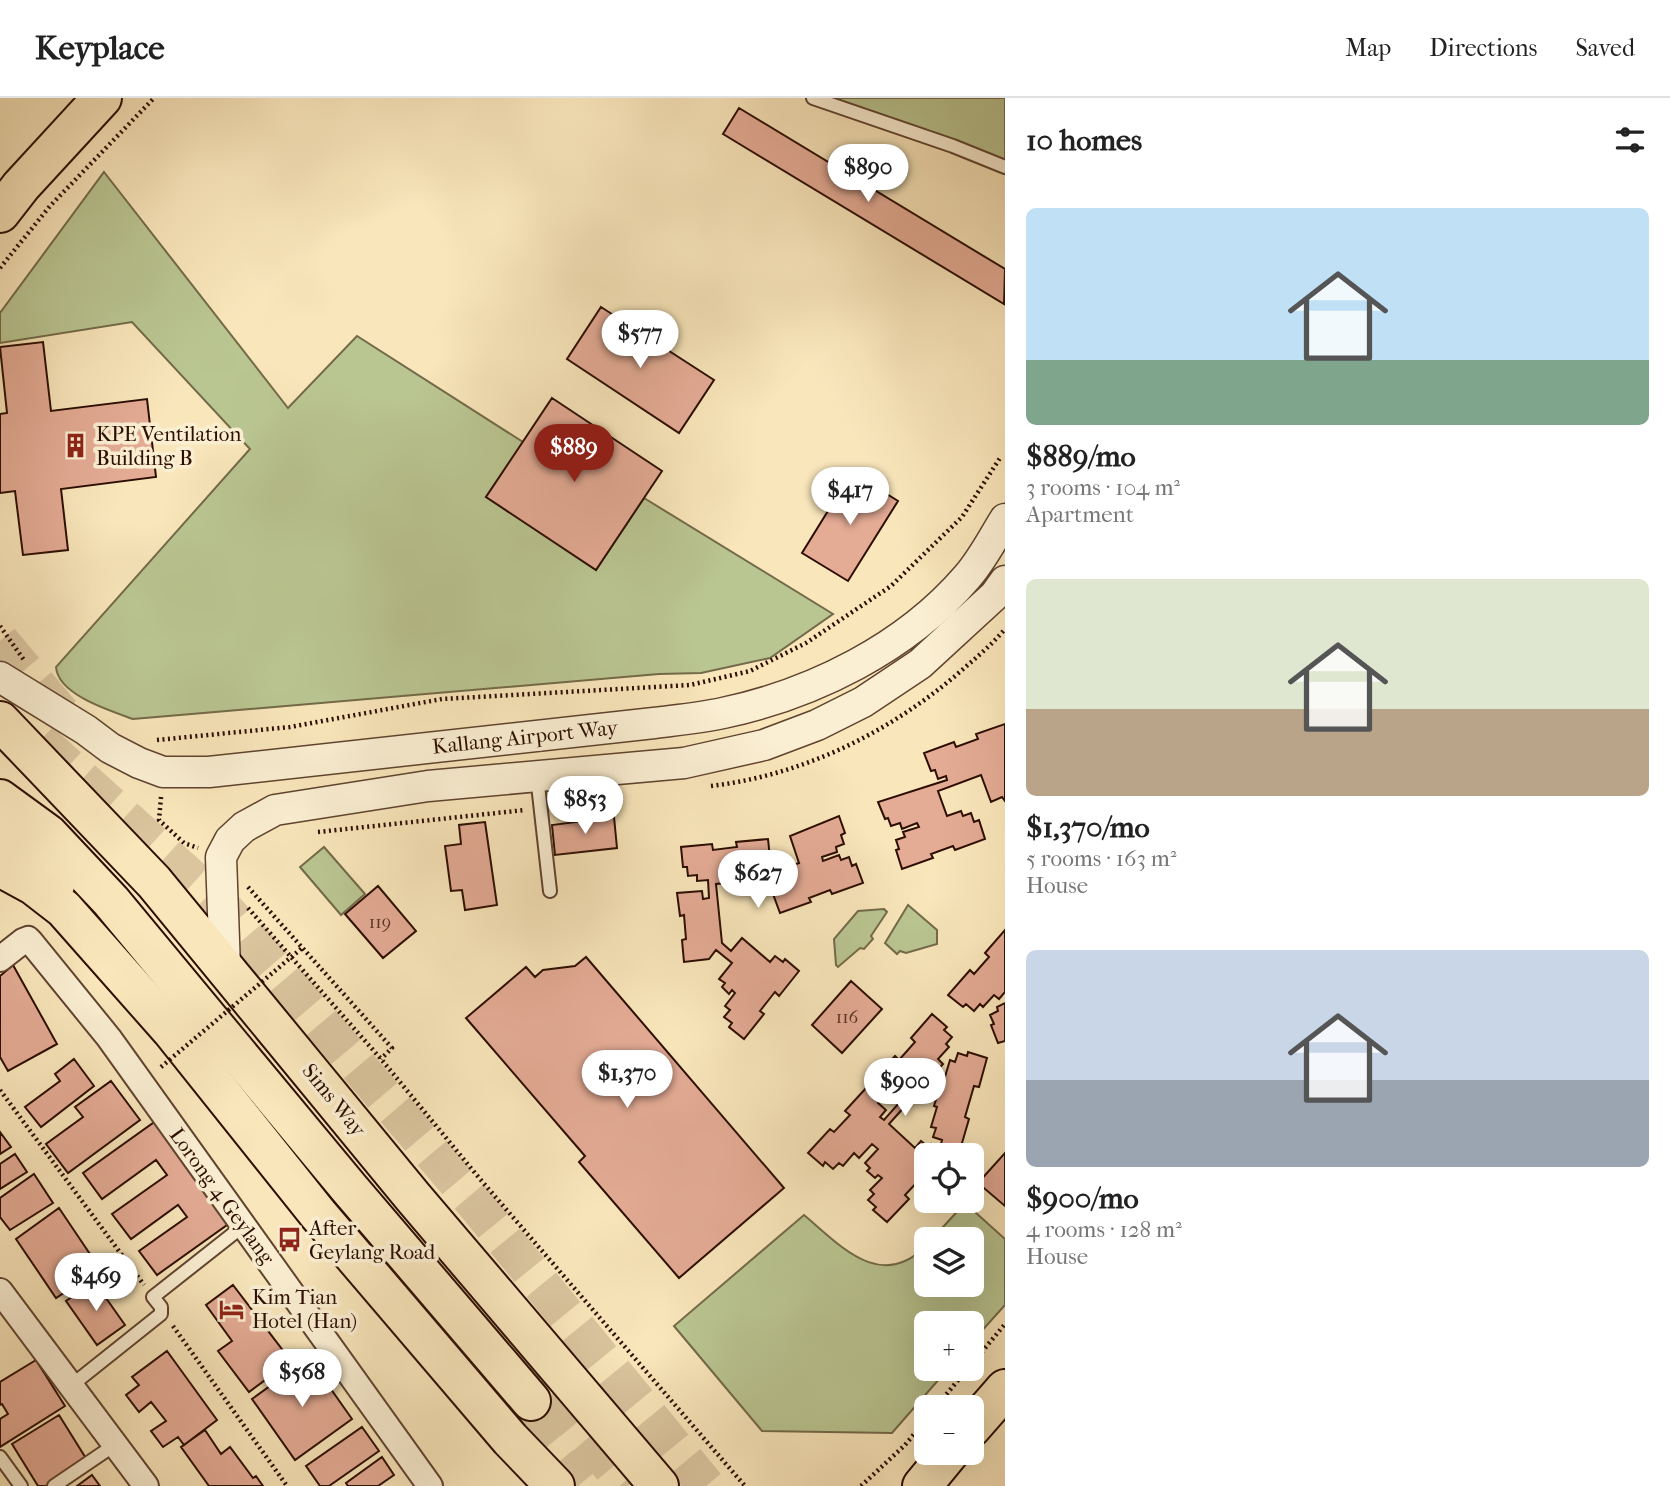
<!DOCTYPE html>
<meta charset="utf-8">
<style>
:root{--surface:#fff;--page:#f2f2f2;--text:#222;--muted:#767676;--line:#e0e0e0;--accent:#8f2418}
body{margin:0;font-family:"IM FELL French Canon",serif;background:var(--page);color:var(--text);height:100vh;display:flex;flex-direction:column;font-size:26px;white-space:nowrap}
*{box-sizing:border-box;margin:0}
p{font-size:23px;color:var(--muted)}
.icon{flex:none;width:38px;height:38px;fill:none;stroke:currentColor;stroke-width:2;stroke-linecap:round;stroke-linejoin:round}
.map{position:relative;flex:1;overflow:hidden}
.drawer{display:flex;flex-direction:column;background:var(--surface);width:665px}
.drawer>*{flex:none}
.buttons{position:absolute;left:914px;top:1045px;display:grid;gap:14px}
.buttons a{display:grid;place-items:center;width:70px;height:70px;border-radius:10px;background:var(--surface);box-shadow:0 7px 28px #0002;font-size:35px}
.price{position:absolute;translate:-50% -60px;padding:0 16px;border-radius:24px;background:#fff;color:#222;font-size:23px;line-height:46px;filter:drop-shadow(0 2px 4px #0008)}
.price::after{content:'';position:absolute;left:50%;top:42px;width:21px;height:16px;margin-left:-10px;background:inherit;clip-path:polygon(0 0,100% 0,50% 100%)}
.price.selected{background:var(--accent);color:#fff}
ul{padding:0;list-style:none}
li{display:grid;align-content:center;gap:14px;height:371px;padding:0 21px}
li span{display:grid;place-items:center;height:217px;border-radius:10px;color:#555}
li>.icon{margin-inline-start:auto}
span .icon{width:126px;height:126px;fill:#fffc;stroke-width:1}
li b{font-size:30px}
h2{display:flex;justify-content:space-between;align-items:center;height:84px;padding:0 21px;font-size:30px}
header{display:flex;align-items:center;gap:42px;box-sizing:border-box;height:98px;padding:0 35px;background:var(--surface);border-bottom:2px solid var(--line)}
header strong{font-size:33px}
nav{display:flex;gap:38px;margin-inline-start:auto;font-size:24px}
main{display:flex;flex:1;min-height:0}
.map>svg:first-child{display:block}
.green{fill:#bac692;stroke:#736a49;stroke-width:2}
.building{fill:#e4ab95;stroke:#2c0d00;stroke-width:2}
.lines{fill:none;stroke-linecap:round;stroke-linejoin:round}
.motorway-tunnel{stroke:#dac59f;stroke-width:38;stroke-dasharray:38 19;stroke-linecap:butt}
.service-casing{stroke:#5f432f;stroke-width:16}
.minor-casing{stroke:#5f432f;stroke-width:28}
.tertiary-casing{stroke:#5f432f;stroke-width:33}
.primary-casing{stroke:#2c0d00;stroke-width:42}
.motorway-casing{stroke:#2c0d00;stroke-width:42}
.path{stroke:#2c0d00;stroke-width:4.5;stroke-dasharray:2 3.5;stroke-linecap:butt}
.service{stroke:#fbefd3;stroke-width:12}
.minor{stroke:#fbefd3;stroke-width:24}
.tertiary{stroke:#fbefd3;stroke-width:30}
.primary{stroke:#f9e6bb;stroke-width:38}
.motorway{stroke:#f9e6bb;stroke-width:38}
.path-bridge{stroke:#2c0d00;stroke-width:4.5;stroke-dasharray:2 3.5;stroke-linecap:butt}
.labels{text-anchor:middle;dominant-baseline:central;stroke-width:7;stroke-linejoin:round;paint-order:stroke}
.number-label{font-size:18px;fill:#5a3425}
.poi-label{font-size:21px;fill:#2c0d00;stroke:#fbefd3;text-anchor:start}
.street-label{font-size:21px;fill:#2c0d00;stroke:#fbefd3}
</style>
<header>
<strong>Keyplace</strong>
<nav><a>Map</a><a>Directions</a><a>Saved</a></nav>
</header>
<main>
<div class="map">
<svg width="1005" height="1388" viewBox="0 0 1005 1388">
<rect width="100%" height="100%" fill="#f9e6bb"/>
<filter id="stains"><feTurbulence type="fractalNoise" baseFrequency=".00286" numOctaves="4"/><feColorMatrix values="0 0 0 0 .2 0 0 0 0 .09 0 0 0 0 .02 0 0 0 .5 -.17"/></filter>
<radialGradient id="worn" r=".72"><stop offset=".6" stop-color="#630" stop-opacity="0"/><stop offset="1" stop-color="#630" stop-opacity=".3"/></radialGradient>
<path class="green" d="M822,0H1005V69Z
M104,74L288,310L357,238L523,344L486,399L596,471L644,400L833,516L770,560L701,575L659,576L133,621C111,613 58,597 56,569L250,351L132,224L0,245V215Z
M324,749L365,796L341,817L300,769Z
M908,807L937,832V846L906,855L900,853L897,856L885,845Z
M884,811L887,814L871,838L873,841L864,851L860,850L838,869L836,867L834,841L858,813Z
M965,1105L1005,1141V1207L971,1245V1225H926V1270L948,1271L892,1335L762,1333L674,1228L804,1117C840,1147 880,1194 926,1148V1186H971V1141H932Z"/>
<path class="building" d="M739,10L1005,171L1004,206L723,36Z
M601,209L714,282L679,335L567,261Z
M43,244L51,313L147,301L156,379L61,391L68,452L23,457L15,393L0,395V316L7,315L0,249Z
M552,300L662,373L596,472L486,399Z
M852,374L898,403L848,483L802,455Z
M1005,626V703L1002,699L991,704L981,677L938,693L947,718L961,713L963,718L971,715L974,724L979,722L985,741L955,752L953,748L931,756L933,760L902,771L896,752L899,751L896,742L905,739L903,734L919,729L917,725L902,731L900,725L891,728L888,720L885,721L878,704L947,682L946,678L938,681L935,672L931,673L924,655L954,644L956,649L978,641L976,636Z
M839,718L845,735L841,737L844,746L836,749L837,754L822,759L823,763L839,757L841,762L849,759L852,768L856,766L863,785L832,796L830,792L809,800L811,804L780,815L773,796L777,795L774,786L782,783L781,778L773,781L716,786L722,845L731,853L742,840L770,864L775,858L783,864L785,861L799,873L779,898L775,894L771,899L760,913L764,916L744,941L729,929L732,925L724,919L730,912L725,908L735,895L732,892L729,896L722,889L725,885L719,881L732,865L716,852L709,861L684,864L682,842L686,841L684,817L680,818L677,795L702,793L703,801L709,800L708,782L697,783V777L688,778L687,769H683L681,749L712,746L713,752L737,749L736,744L768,741L770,760L766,761L767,771L758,772V775L775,773L799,765L790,738Z
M614,719L617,750L555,757L552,727Z
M485,724L497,807L465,812L462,792L451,793L445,748L461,746L459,727Z
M378,788L416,833L383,860L345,816Z
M1005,832V894L999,901L994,897L983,909L980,906L974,913L966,906L963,909L948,897L970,872L974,876L989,859L985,855Z
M586,859L784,1090L679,1180L579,1064L585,1058L466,920L526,869L535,879L543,872L575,868Z
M13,867L57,946L8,973L0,959V878Z
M851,883L882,911L842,955L812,927Z
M1005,905V943L998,945L991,927L994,926L990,917L998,913L997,909Z
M932,916L947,929L944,932L952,939L946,946L949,949L938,961L943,966L930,980L940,989L942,982H944L950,962L955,964L958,955L967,958L968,954L987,960L979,989L974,988L965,1019L969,1021L960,1052L941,1046L942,1042L933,1039L936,1030L931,1029L937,1009L934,1008L937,998L924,987L889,1026L915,1050L921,1043L928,1049L931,1046L943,1057H926V1081L924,1083L921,1080L905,1097L909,1101L887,1124L873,1112L876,1109L868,1102L874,1096L870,1092L882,1080L878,1077L875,1080L867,1073L870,1070L865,1065L878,1051L872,1046L859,1060L854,1055L843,1068L839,1065L833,1071L825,1064L823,1068L808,1055L830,1031L834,1034L850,1017L845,1013L867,989L881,1002L878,1005L886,1012L880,1019L884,1022L908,995L904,992L898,999L891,992L888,995L873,982L895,958L899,962L915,944L911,940Z
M74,961L94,988L41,1029L25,1009L60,983L55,976Z
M111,983L140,1022L68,1075L46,1046L83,1019L75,1009Z
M160,1020L234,1122L157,1177L139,1153L187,1119L178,1107L131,1141L112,1116L167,1077L156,1062L102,1101L83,1075Z
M0,1034L11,1049L0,1056Z
M1005,1055V1108L978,1085Z
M15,1056L27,1074L0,1091V1066Z
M34,1076L53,1105L10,1132L0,1119V1100Z
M59,1110L100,1171L56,1200L16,1141Z
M94,1183L125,1227L97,1247L66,1203Z
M233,1187L291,1263L249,1294L218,1253L232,1243L206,1207Z
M167,1253L217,1322L184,1347L178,1339L163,1349L151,1333L166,1323L151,1304L139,1314L126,1297L139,1287L132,1279Z
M309,1260L352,1321L295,1362L252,1301Z
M36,1262L65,1308L0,1349V1321L8,1316L2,1306L0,1307V1284Z
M59,1317L87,1362L46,1388H38L12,1346Z
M362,1329L379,1353L329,1388H320L306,1368Z
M205,1332L221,1356L230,1349L253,1380L256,1378L263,1388H209L181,1349Z
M382,1359L394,1377L378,1388H348L346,1385Z
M92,1377L100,1388H77Z"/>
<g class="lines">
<path class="motorway-tunnel" d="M0,543L66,621
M40,643L222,808L473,1103L706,1388
M513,1254L628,1388
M485,1277L578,1388"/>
<defs>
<path id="service" d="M813,0L953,48L1005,69
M537,678L550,793
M72,1287L161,1216V1209L153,1199L243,1128
M0,1359L21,1388
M54,1388L116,1346"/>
<path id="minor" d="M0,861L23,843L28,841L31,844L109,940L430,1388
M0,1193L146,1388"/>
<path id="tertiary" d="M0,579L86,632L110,650L139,665L163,674H209L654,625C677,622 700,620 723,615C813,596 906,550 967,479C982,462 993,440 1005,421
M225,870L221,759L230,742L244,729L275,712L428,688L684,665L764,647L817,627L863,604L920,566L995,497L1005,483"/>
<path id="primary" d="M0,623L154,784L413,1099L659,1388
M0,734L43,768L55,787
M0,769L33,787L64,811L171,932L318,1116L510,1341L555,1388
M971,1330L1005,1291
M922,1388L950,1354"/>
<path id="motorway" d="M0,115L21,88L102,0
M0,701L48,736L111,803L349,1090L531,1303"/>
</defs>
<use href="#service" class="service-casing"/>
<use href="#minor" class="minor-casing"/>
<use href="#tertiary" class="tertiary-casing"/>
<use href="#primary" class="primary-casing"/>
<use href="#motorway" class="motorway-casing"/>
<path class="path" d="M0,170L50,108L154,0
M0,528L24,562
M157,642L290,629L442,601L690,587L750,573L806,545L891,488L962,419L1000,360
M711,688C802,677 884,637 954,579C972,563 990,549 1005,531
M161,699L159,722L184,745L198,750
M555,708L622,699
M318,734L525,712
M248,789L392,950L381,961
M248,810L381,961L480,1081L745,1388
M0,992L144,1187
M173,1228L287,1388
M971,1267L1005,1226
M936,1309L968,1270
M861,1388L905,1347L926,1322"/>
<use href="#service" class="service"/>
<use href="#minor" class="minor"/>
<use href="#tertiary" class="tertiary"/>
<use href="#primary" class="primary"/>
<use href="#motorway" class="motorway"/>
<path class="path-bridge" d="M161,969L302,850"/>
</g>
<defs>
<symbol id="building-bare" viewBox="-9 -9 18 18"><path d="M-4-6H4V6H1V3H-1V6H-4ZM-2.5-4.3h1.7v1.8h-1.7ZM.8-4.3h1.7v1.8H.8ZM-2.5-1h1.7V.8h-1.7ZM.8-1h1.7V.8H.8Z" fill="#8f2418" stroke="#fbefd3" stroke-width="2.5" paint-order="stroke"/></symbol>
<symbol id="bus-bare" viewBox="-9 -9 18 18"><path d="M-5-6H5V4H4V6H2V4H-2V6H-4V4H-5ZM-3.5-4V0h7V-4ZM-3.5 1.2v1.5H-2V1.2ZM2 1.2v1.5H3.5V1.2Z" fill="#8f2418" stroke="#fbefd3" stroke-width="2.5" paint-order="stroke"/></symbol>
<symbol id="hotel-bare" viewBox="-9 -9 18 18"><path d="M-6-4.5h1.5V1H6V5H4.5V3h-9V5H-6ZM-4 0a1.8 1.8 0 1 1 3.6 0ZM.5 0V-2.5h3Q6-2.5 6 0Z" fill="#8f2418" stroke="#fbefd3" stroke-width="2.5" paint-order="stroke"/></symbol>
</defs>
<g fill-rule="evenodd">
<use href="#building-bare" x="58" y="330" width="35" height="35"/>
<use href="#bus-bare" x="272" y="1124" width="35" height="35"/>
<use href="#hotel-bare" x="214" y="1194" width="35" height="35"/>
</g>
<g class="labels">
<g class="number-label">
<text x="380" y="824">119</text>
<text x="847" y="919">116</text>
</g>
<g class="poi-label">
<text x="96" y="336">KPE Ventilation<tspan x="96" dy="24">Building B</tspan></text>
<text x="309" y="1130">After<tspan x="309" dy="24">Geylang Road</tspan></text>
<text x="252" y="1199">Kim Tian<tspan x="252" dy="24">Hotel (Han)</tspan></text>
</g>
<g class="street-label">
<text transform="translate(525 639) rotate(-6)">Kallang Airport Way</text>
<text transform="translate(334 1002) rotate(51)">Sims Way</text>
<text transform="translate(222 1098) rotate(54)">Lorong 4 Geylang</text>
</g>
</g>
<rect width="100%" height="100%" filter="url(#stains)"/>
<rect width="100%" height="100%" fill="url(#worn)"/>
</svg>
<div class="buttons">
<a><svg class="icon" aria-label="locate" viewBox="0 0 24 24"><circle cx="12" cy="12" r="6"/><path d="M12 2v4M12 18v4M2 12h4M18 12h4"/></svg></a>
<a><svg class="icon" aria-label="layers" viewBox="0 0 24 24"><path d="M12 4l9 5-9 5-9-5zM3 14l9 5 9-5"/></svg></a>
<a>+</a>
<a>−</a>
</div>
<b class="price" style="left:868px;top:106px">$890</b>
<b class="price" style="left:640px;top:272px">$577</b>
<b class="price selected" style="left:574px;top:386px">$889</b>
<b class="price" style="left:850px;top:429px">$417</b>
<b class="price" style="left:585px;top:738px">$853</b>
<b class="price" style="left:758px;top:812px">$627</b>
<b class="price" style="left:627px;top:1012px">$1,370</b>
<b class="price" style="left:905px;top:1020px">$900</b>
<b class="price" style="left:96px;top:1215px">$469</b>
<b class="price" style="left:302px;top:1311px">$568</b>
</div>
<section class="drawer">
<h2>10 homes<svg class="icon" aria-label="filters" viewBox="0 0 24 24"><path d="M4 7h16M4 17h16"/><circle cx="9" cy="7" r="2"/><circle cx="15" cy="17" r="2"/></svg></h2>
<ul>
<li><span style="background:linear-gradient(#bfe0f5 70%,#7fa58c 0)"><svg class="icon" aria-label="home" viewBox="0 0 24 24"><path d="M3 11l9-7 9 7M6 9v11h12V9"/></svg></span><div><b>$889/mo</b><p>3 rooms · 104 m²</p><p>Apartment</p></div></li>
<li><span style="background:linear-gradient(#dfe7d0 60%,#b9a48a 0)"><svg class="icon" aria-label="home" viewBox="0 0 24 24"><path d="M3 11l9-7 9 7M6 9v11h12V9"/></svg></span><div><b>$1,370/mo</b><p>5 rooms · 163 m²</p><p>House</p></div></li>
<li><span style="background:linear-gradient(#c9d6e8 60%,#9aa5b1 0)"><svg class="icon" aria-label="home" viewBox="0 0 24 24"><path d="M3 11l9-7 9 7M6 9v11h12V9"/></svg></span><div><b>$900/mo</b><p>4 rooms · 128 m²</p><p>House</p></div></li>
</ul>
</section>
</main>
